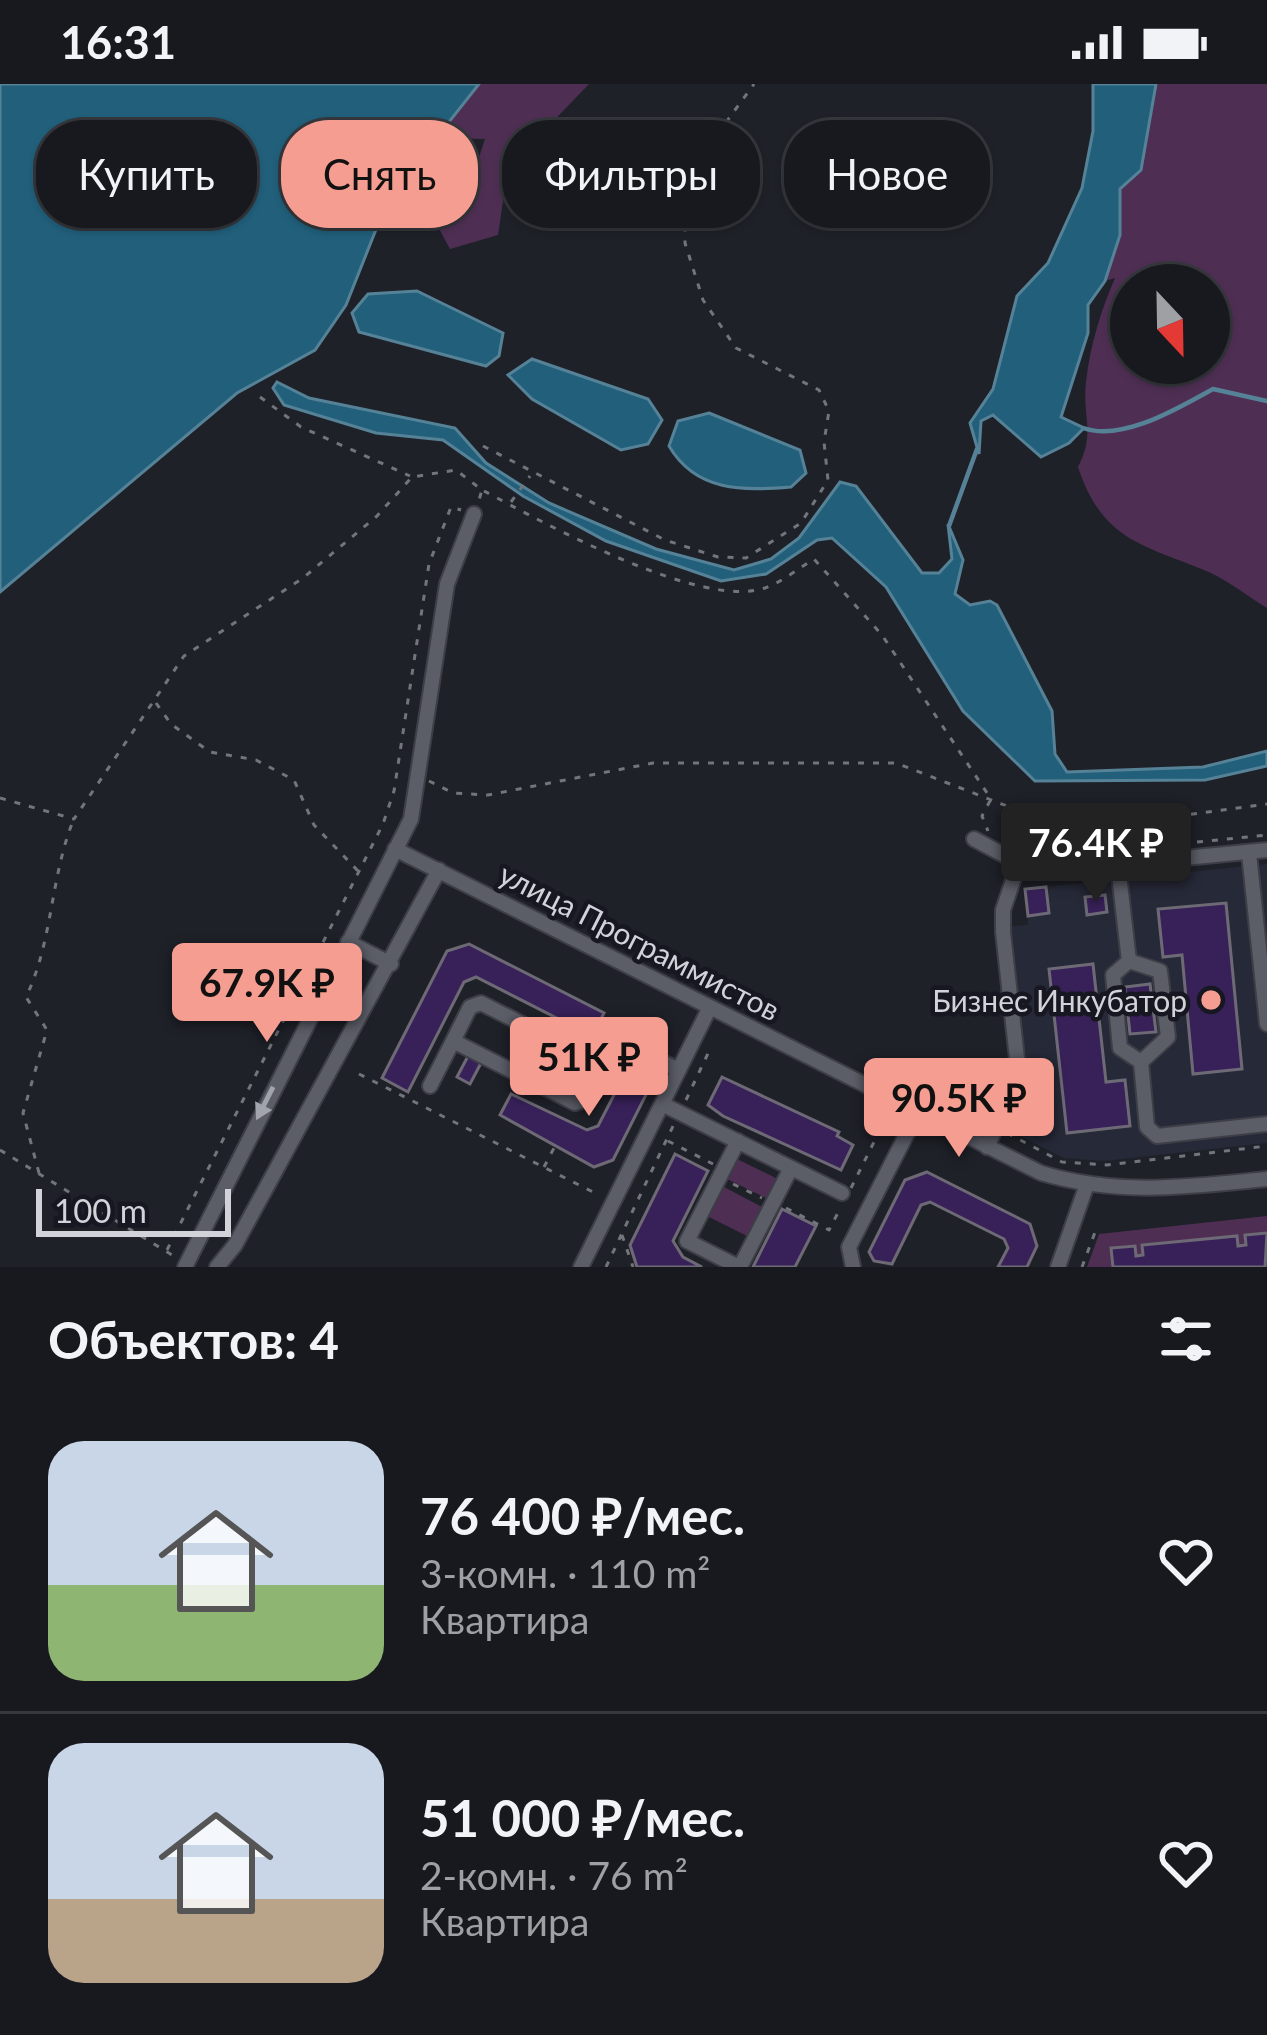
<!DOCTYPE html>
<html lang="ru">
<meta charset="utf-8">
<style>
:root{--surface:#17191f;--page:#24262c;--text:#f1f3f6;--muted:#9ea0a4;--line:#36383d;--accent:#f59d90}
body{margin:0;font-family:Lato,sans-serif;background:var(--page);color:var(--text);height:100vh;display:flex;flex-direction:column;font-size:45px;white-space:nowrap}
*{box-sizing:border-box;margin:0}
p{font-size:39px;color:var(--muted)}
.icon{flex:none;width:66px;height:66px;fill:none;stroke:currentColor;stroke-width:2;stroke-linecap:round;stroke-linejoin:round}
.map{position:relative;height:1183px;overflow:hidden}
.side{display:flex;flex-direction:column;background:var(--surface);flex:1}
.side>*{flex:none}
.top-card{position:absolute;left:36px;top:36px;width:1197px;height:108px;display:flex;gap:24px}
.needle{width:78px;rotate:158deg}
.buttons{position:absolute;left:1110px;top:180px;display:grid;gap:24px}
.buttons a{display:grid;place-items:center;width:120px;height:120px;border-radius:50%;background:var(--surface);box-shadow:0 3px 9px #0004,0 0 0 3px var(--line);font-size:60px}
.scale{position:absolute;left:36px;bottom:30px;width:195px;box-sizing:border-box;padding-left:12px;border:6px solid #d2d3d9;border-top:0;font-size:33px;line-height:42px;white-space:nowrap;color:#d2d3d9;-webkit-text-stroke:9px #161720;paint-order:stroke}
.price{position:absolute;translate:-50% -102px;padding:0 27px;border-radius:12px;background:var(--accent);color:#111;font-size:39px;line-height:78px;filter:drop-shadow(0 3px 6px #0008)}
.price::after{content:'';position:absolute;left:50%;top:72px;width:36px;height:27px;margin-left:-18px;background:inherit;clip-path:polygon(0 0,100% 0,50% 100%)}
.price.current{background:#222;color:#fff}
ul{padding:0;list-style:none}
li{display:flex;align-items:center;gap:36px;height:300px;padding:0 48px}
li+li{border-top:3px solid var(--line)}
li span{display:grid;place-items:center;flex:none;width:336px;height:240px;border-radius:36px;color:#555}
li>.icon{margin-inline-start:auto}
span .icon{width:144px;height:144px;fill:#fffc;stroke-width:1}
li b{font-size:51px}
h2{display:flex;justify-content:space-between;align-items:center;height:144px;padding:0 48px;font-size:51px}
.chip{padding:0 42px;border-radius:48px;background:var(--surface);box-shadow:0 3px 9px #0004,0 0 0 3px var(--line);font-size:42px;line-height:108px}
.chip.current{background:var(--accent);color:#111}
.status{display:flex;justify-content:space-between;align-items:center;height:84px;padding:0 60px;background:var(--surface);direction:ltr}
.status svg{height:33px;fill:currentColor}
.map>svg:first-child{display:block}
.built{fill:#262937}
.green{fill:#4e2f53;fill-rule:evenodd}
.water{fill:#215f7b;stroke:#568297;stroke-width:3}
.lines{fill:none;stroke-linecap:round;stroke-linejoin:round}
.stream{stroke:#568297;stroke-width:4.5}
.building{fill:#382159;stroke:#6d6a75;stroke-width:3}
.minor-casing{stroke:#3d3e46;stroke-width:18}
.path{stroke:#73757c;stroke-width:3;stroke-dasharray:6 9;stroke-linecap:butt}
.minor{stroke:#5b5d67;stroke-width:14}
.oneway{fill:#a2a4ab}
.poi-dot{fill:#f59d90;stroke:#161720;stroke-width:4.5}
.labels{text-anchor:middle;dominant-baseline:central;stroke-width:9;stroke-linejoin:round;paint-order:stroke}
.street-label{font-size:30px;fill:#d2d3d9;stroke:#161720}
.poi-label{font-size:30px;fill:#d2d3d9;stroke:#161720;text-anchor:end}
</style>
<div class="status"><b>16:31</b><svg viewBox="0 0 49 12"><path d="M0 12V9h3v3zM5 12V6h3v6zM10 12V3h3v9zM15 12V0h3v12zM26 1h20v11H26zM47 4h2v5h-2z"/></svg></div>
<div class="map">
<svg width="1267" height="1183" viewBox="0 0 1267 1183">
<rect width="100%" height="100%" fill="#1f2129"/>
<path class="built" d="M1267,780V1059L1104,1077L1064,1074L1006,1045L1028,1002L1011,842L1028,841L1025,805Z"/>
<path class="green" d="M479,0H589L508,84L498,151L450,165L436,139L465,116L485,55L435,54Z
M1156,0H1267V524C1249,513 1230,498 1211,489C1146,461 1103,459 1078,383C1096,348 1082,333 1086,298C1090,262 1101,226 1115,194L1105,197L1120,151V105L1141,86ZM1131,201H1209V279H1131Z
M546,959L590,980L577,1006L534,984Z
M737,1075L778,1095L768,1115L727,1095Z
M724,1103L762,1123L747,1152L709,1133Z
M1267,1132V1183H1087L1099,1150Z"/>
<path class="water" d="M0,0H479L418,77L379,138L346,221L315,266L237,309L0,508Z
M1093,0H1156L1141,86L1120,105V151L1105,197L1088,221V249L1061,333L1084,344L1069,359L1041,373L993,331L981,337L979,370L970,339L993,305L1017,212L1048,179L1082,104L1093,47Z
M417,207L503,249L499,272L486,282L359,248L352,229L368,210Z
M532,275L648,315L662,336L648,360L621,366L532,315L508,291Z
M277,298L309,314L455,344L486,379L549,419L656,465L734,486L771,475L799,454L840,398L856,402L922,489H939L952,475L948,440L963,476L955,510L970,521L990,517L997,521L1052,627L1055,670L1067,688L1203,683L1267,667V682L1205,696L1035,697L963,627L886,503L832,454L817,456L766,490L721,497L606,457L523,412L443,356L376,349L284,321L273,304Z
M709,329L800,366L806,389L791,403C743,407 696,408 669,362L678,337Z"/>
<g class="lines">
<path class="stream" d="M1083,344C1123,358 1178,324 1213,305L1267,317
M949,442L977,365"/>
</g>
<path class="building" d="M1046,803L1049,829L1028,832L1025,805Z
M1105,811L1107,828L1087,831L1085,813Z
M1226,819L1242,985L1193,990L1182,871L1163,873L1158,825Z
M469,860L604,929L592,952L476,893L464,898L408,1008L382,994L447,867Z
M1093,880L1106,998L1125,996L1130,1042L1067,1049L1049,885Z
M1150,900L1156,948L1130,950L1125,903Z
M468,972L481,979L470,1000L457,993Z
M633,974L658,987L613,1076L594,1083L500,1031L511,1010L587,1046L598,1042Z
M722,993L839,1048L837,1052L853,1061L841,1086L723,1032L708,1021Z
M675,1070L708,1087L673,1157L683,1173L702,1183H637L630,1161Z
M927,1088L1030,1140L1037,1162L1027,1183H998L1008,1164L1004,1155L930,1118L921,1121L892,1180L874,1177L869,1168L905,1096Z
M782,1125L816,1142L795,1183H753Z
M1267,1149L1265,1183H1113L1111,1164L1135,1162L1136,1172L1143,1171L1142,1161L1237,1152L1238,1162L1246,1161L1245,1151Z"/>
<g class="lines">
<defs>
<path id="minor" d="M974,755L1019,779L1072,785L1267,766
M395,765L1041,1089C1118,1112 1188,1103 1267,1095
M1249,769L1267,940
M1118,782L1129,877L1160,887L1168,953L1141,978L1147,1043L1157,1052L1267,1040
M348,858L391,880
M1129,877L1113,891L1120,964L1141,978
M605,982L481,919L470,923L453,957L575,1019L588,1014L620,958L679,986
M430,1002L453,957
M662,1020L842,1109
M738,1057L687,1157L739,1183
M987,1063L1019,993L1003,848V826L1019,779
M185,1183L411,735L447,500L474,430
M217,1183L235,1161L439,786
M581,1183L710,923
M740,1183L791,1084
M853,1183L849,1163L918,1028
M1058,1183L1086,1103"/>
</defs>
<use href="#minor" class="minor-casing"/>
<path class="path" d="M260,313L301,343L410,392
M483,362L665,456L718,473L746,474L801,439L828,396L824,358L829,327L819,306L736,264L703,216L685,159V117L697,78L754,0
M484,407C544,439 701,526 765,504C782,498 799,484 814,475L882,551L991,715L982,732L988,747
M511,418L530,392
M156,619L171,640L210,668L256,676L294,696L314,741L359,788
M429,697L453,709L488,711L653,679H896L1030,731L1090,744L1267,720
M0,714L74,735L184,572L303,494L377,432L412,393L456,386L482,406L479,416
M1197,758L1267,751
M359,990L599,1111
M686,1016L711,963
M1007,1049L1062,1078L1107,1081L1267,1062
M668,1057L713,1080
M0,1066L177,1174
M544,1083L554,1064
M39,1089L23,1029L47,946L26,913C53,857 50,795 73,737
M733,1100L762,1114
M851,1104L880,1046
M786,1124L829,1146L841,1123
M622,1151L633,1183
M167,1166L383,740L394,707L429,480L451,423L461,426
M606,1183L674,1040
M1082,1183L1097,1143"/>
<use href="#minor" class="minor"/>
</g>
<defs><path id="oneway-solid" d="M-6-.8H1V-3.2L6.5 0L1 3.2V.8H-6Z" transform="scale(3)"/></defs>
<use class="oneway" href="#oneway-solid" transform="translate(265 1019) rotate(117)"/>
<circle class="poi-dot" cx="1211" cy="916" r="12"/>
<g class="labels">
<g class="street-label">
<text transform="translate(640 857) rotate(27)">улица Программистов</text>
</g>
<g class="poi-label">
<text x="1187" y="916">Бизнес Инкубатор</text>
</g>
</g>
</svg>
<div class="buttons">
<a><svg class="needle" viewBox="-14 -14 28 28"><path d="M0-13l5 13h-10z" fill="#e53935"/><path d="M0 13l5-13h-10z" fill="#9ea0a4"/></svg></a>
</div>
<div class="scale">100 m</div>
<b class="price current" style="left:1096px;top:821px">76.4K ₽</b>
<b class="price" style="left:267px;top:961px">67.9K ₽</b>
<b class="price" style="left:589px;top:1035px">51K ₽</b>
<b class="price" style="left:959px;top:1076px">90.5K ₽</b>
<div class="top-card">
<a class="chip">Купить</a>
<a class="chip current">Снять</a>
<a class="chip">Фильтры</a>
<a class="chip">Новое</a>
</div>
</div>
<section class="side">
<h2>Объектов: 4<svg class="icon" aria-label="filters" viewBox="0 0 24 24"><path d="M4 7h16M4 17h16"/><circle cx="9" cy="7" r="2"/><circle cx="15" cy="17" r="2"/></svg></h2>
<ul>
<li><span style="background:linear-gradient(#c9d6e8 60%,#8fb573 0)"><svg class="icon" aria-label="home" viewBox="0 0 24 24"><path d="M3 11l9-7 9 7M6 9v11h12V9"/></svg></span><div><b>76 400 ₽/мес.</b><p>3-комн. · 110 m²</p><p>Квартира</p></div><svg class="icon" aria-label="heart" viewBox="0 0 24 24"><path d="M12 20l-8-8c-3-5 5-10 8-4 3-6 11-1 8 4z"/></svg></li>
<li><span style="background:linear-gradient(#c9d6e8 65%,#b9a48a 0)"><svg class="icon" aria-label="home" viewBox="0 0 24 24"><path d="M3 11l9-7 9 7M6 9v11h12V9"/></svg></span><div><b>51 000 ₽/мес.</b><p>2-комн. · 76 m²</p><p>Квартира</p></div><svg class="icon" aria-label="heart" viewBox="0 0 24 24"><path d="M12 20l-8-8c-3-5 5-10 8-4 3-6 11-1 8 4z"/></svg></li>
</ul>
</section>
